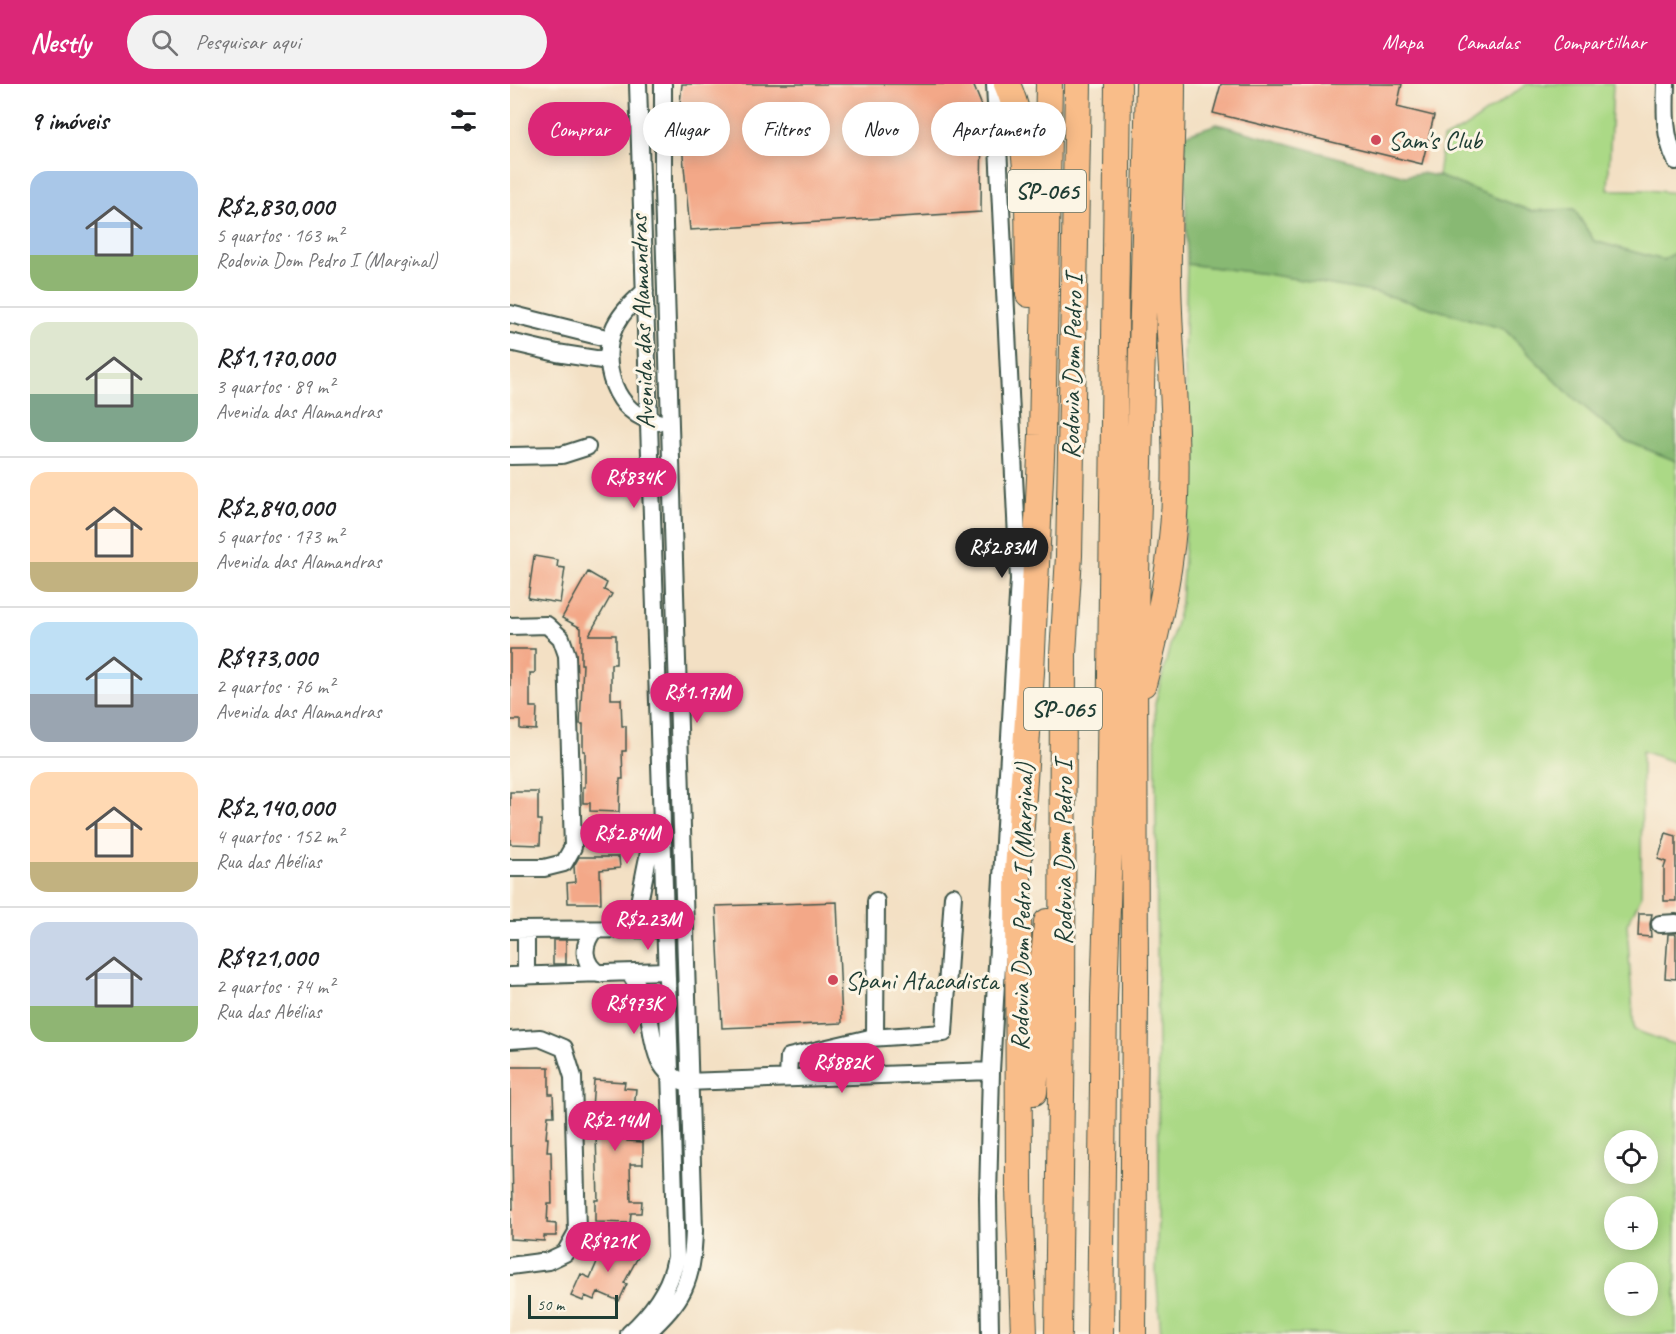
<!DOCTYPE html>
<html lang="pt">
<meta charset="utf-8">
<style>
:root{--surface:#fff;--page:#f2f2f2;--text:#202124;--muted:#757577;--line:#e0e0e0;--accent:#db2777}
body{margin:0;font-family:Caveat,sans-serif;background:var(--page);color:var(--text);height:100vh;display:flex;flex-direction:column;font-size:22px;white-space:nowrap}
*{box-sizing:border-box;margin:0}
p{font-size:20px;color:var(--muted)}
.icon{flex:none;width:33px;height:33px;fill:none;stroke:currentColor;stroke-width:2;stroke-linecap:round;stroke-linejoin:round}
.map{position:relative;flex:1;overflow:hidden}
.details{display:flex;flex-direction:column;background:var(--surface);width:510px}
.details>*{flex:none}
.top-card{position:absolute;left:18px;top:18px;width:570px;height:54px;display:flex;gap:12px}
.buttons{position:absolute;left:1094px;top:1046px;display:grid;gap:12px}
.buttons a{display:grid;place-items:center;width:54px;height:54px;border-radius:50%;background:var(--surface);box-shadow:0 3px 15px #0003;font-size:30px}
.scale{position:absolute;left:18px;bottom:15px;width:90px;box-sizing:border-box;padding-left:6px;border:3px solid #1f3d34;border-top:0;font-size:16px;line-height:21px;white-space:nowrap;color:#1f3d34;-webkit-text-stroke:4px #fcf5e5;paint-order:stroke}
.price{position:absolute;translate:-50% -51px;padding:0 14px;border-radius:21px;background:var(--accent);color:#fff;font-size:20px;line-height:39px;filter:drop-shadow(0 2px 3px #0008)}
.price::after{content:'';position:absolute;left:50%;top:36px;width:18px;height:14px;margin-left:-9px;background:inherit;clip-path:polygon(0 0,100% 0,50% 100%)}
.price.active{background:#222;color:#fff}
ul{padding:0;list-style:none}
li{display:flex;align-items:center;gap:18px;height:150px;padding:0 30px}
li+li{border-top:2px solid var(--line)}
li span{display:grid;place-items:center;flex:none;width:168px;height:120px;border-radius:18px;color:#555}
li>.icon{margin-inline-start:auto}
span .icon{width:72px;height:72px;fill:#fffc;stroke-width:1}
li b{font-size:26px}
h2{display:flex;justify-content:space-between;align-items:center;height:72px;padding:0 30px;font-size:26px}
.pill{padding:0 21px;border-radius:27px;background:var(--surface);box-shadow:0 3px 15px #0003;font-size:21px;line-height:54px}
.pill.active{background:var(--accent);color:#fff}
header{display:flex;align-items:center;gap:36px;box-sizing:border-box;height:84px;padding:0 30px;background:var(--accent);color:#fff}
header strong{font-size:28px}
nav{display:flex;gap:33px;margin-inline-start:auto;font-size:21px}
.search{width:420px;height:54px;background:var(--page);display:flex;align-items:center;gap:15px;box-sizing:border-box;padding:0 21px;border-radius:33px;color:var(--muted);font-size:22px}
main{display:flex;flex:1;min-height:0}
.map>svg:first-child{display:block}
.green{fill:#abd986;stroke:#658b5d;stroke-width:1.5;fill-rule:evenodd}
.forest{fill:#88b973;stroke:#547b54;stroke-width:1.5}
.building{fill:#f3a888}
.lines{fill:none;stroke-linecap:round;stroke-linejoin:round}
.minor-casing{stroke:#3f554a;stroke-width:20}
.highway-casing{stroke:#3f554a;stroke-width:28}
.minor{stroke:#fff;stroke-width:16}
.highway{stroke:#f9bd89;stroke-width:26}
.poi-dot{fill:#d1495b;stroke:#fcf5e5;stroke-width:2}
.labels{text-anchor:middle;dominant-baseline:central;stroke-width:6;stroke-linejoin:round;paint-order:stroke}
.shield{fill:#fcf5e5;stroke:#617469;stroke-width:1.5}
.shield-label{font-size:24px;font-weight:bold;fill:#1f3d34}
.poi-label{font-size:26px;fill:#1f3d34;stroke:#fcf5e5;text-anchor:start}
.street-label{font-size:26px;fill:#1f3d34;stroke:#fcf5e5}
</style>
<header>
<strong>Nestly</strong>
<div class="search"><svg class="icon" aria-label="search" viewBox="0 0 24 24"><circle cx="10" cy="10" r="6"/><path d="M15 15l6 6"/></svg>Pesquisar aqui</div>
<nav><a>Mapa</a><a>Camadas</a><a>Compartilhar</a></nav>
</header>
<main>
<section class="details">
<h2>9 imóveis<svg class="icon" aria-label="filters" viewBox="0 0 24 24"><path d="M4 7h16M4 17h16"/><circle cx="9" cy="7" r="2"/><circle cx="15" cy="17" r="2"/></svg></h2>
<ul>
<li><span style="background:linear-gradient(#a9c7e8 70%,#8fb573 0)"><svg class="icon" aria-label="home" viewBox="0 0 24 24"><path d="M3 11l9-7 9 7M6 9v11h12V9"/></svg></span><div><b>R$2,830,000</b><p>5 quartos · 163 m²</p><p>Rodovia Dom Pedro I (Marginal)</p></div></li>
<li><span style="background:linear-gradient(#dfe7d0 60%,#7fa58c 0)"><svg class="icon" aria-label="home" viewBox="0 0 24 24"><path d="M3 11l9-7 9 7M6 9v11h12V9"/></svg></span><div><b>R$1,170,000</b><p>3 quartos · 89 m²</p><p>Avenida das Alamandras</p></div></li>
<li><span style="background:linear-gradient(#ffd9b3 75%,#c2b280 0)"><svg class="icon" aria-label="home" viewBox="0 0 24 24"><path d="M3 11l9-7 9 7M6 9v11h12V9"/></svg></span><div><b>R$2,840,000</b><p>5 quartos · 173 m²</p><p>Avenida das Alamandras</p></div></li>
<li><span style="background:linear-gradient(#bfe0f5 60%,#9aa5b1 0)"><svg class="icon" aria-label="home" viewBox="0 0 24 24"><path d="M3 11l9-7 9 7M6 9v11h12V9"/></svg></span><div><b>R$973,000</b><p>2 quartos · 76 m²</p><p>Avenida das Alamandras</p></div></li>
<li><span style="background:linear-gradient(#ffd9b3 75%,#c2b280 0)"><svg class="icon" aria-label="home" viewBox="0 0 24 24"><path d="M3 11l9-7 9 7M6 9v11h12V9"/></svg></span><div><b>R$2,140,000</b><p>4 quartos · 152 m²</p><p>Rua das Abélias</p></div></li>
<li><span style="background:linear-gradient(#c9d6e8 70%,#8fb573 0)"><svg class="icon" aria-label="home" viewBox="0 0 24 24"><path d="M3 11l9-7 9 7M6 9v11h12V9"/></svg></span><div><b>R$921,000</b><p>2 quartos · 74 m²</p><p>Rua das Abélias</p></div></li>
</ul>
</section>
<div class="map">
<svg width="1166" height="1250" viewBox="0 0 1166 1250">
<rect width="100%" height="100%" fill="#fcf5e5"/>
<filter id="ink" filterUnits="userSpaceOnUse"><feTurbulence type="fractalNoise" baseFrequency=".0167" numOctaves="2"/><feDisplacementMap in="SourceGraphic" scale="12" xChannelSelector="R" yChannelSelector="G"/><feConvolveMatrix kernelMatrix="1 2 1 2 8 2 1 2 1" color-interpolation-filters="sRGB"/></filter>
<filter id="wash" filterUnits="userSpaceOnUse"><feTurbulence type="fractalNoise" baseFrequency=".008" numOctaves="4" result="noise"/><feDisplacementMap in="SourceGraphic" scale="24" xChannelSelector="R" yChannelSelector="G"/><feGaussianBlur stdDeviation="1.35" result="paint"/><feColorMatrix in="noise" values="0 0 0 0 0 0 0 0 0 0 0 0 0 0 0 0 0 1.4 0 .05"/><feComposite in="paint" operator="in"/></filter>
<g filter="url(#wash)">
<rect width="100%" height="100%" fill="#f3e0c4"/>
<path class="green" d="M1017,0H1103L1098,106H1138L1166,109V168L1154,176L1084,157L1064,125L1021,127L928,92L933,55L956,43Z
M677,180L757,190L868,209L994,245L1058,309L1114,356L1166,377V679L1132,667L1131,813L1117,840L1124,946L1166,961V1250H651L646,1188L649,1103L645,620L671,519L681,370L674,274ZM1104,1056H1137V1089H1104ZM1104,1122H1137V1155H1104ZM1104,1188H1137V1221H1104Z"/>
<path class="forest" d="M707,40L895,92L911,89L928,92L1021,127L1064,125L1084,157L1153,176L1166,168V377L1114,356L1058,309L994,245L868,209L757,190L677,180L674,51Z"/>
<g id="blocks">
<path class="building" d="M172,0H463L472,22L471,128L180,146L169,29Z
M711,0H892L887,23L924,32L912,80L703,29Z
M24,472L48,476L47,483L55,484L50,519L18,514Z
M78,488L97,499L94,506L102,510L79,551H106V580H101V615H111L112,642H116V667H112L113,695H110L109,728L80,727V719H73V703H75V667H73V640H70L73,580H71V544L52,534Z
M0,565H25V589H20V623H27L26,646L10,645V636H0Z
M0,708H28V736H31L30,761L0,760Z
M1156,749L1166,752V817H1154V784L1156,778L1148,775Z
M69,773H109L110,784L90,786L91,819H58L57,799L65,798L64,782Z
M327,818L332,939L212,944L206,822Z
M1129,830H1142L1140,840L1141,853L1128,852Z
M1158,850H1166V895L1155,894Z
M43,856H56V880H43Z
M0,983H39V1010H43L44,1032H38L36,1054H38L37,1068H41L42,1120H38L37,1139L46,1140V1152H34V1157L0,1155V1125H3L2,1062H0Z
M84,996L115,998L114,1004L126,1005L124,1026H121L117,1057L133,1058V1080H120L121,1117H132L131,1129H121L120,1139L85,1138V1116H88L86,1052L85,1051L88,1024H82Z
M106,1154L125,1164L122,1170L128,1173L114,1199L117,1200L109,1217L88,1208L84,1216L75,1212L73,1217L61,1212L71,1190L80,1194L87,1178L84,1176L92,1160L100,1164Z"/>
</g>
</g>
<g filter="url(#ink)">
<use href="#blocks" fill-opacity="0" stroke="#3f554a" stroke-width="1.5"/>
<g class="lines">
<defs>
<path id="minor" d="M1156,0C1155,27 1154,52 1166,77
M135,207C123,218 112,228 105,242C88,277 105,333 148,338
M0,230L100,255
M0,258L47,269L98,277
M0,372L52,371L77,363
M0,542L37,541L51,554L57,571L63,763L54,779L34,784H0
M1150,840L1166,839
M123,845C132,810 136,775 146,740
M0,846L154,845
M16,846V892
M84,846C72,861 72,879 89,890
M120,889C126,899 132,908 136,919C145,948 139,987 175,998L481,987
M0,892L156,887
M360,954L365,950L366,817
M0,956L30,954L54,964L63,993L67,1148L55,1169L38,1177L0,1182
M278,994L279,973L360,954L434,949L443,812
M119,1250C142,1229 161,1204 166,1173L128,0
M136,1250C174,1214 182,1200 184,1147L153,106V0
M480,1250L478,1113L481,987L509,495L485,0"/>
<path id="highway" d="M497,0C524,63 517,142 519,210
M633,600C649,539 663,477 665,413C668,340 659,268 658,195C657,130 662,65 662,0
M524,1008L537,838
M514,1250L509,1105L508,787L521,588L532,351L539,0
M548,1250L552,930L553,570L559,472L568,0
M590,1250L594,915L599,759L608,0
M623,1250L625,904L624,568L639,0"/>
</defs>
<use href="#minor" class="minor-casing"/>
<use href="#highway" class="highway-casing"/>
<use href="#minor" class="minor"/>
<use href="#highway" class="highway"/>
</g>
</g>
<g class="poi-dot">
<circle cx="866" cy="56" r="6"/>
<circle cx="323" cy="896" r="6"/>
</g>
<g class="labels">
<g class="shield">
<rect x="498" y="86" width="78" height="42" rx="4.5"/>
<rect x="514" y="604" width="78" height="42" rx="4.5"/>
</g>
<g class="shield-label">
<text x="537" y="107">SP-065</text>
<text x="553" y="625">SP-065</text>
</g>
<g class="poi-label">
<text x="878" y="56">Sam's Club</text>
<text x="335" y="896">Spani Atacadista</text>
</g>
<g class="street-label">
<text transform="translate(132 238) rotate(-92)">Avenida das Alamandras</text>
<text transform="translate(562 283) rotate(-89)">Rodovia Dom Pedro I</text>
<text transform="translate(553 769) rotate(-90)">Rodovia Dom Pedro I</text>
<text transform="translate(512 823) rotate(-89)">Rodovia Dom Pedro I (Marginal)</text>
</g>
</g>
</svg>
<div class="buttons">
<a><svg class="icon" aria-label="locate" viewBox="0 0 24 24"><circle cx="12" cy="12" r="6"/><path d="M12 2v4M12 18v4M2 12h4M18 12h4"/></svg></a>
<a>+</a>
<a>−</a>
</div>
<div class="scale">50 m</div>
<b class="price" style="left:124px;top:425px">R$834K</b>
<b class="price active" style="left:492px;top:495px">R$2.83M</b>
<b class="price" style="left:187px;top:640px">R$1.17M</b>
<b class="price" style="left:117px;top:781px">R$2.84M</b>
<b class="price" style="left:138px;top:867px">R$2.23M</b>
<b class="price" style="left:124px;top:951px">R$973K</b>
<b class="price" style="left:332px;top:1010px">R$882K</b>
<b class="price" style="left:105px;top:1068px">R$2.14M</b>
<b class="price" style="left:98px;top:1189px">R$921K</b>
<div class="top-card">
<a class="pill active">Comprar</a>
<a class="pill">Alugar</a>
<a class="pill">Filtros</a>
<a class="pill">Novo</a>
<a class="pill">Apartamento</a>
</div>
</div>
</main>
